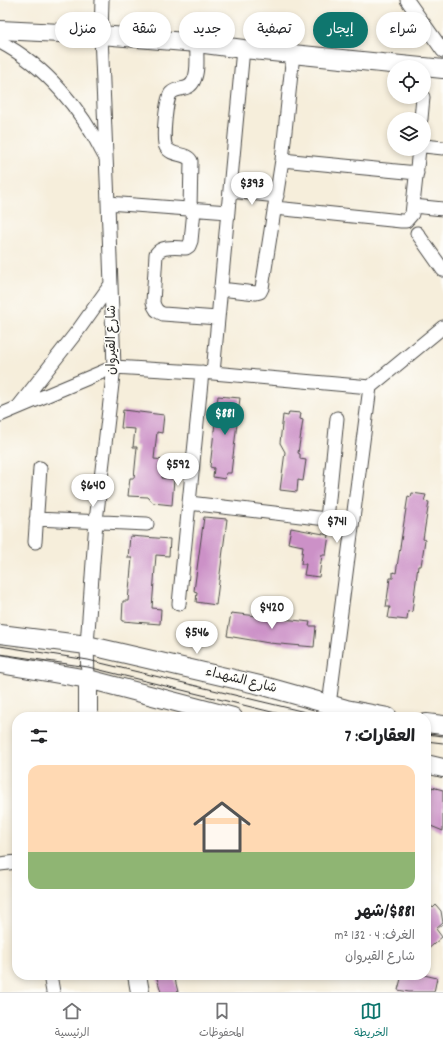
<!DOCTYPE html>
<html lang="ar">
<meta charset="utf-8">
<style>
:root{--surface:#fff;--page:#f6f6f6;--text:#202124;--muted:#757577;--line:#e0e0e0;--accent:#0f766e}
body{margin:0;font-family:Dekko,"Playpen Sans Arabic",sans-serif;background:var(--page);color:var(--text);direction:rtl;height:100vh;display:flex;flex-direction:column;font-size:15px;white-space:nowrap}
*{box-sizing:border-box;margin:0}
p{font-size:13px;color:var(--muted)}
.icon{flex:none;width:22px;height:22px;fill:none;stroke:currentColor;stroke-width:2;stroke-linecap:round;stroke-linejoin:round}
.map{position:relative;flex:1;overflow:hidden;direction:ltr}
.panel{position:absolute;left:12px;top:712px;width:419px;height:268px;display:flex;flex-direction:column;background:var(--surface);border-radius:16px;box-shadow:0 2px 6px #0003;direction:rtl}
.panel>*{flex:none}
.banner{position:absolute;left:12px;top:12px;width:419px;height:36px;direction:rtl;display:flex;gap:8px}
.fabs{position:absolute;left:387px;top:60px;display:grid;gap:8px}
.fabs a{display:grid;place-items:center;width:44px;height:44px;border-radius:50%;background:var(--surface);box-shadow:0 2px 6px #0003;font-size:20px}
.price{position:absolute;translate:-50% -34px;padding:0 9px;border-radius:14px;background:#fff;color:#222;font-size:13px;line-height:26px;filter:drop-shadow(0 1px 2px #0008)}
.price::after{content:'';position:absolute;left:50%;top:24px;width:12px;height:9px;margin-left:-6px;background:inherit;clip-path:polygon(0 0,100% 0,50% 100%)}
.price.on{background:var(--accent);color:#fff}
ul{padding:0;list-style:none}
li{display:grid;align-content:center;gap:8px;height:212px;padding:0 16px}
li span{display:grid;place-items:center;height:124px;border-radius:12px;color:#555}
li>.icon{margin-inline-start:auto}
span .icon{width:72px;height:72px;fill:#fffc;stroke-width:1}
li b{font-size:17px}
h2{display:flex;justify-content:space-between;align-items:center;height:48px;padding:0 16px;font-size:17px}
.tag{padding:0 14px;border-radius:18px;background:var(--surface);box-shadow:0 2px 6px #0003;font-size:14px;line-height:36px}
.tag.on{background:var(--accent);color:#fff}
.dock{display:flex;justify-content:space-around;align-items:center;height:56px;border-top:1px solid var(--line);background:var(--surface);font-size:11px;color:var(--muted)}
.dock a{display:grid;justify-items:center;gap:2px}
.dock .on{color:var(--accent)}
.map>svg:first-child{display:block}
.building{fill:#cc91c7}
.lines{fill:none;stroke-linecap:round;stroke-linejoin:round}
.street-casing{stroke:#494845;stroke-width:15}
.secondary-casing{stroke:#494845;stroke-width:20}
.street{stroke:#fff;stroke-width:13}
.secondary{stroke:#fff;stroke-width:18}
.tram{stroke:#2b2b2b;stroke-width:1}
.labels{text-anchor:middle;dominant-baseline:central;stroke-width:3;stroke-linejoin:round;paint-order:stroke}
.street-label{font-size:13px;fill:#2b2b2b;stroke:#fdfcf7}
</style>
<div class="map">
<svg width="443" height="992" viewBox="0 0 443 992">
<rect width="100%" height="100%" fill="#fdfcf7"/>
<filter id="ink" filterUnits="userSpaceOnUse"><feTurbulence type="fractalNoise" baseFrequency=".025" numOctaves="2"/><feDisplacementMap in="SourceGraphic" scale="8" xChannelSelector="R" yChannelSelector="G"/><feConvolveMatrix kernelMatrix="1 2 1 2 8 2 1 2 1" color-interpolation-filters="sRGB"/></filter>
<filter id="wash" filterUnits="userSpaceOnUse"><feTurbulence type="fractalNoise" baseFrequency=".012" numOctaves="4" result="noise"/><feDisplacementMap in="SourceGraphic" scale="16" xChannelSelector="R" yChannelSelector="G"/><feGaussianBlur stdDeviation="0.9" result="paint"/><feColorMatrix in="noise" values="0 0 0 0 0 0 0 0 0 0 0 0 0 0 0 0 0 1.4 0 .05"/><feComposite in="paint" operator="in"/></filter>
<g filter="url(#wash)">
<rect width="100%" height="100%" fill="#f6eedb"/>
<g id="blocks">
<path class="building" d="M218,396L240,398L231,473H226L225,479L213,477L214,468L210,467Z
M123,410L164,415L162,433L157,432L154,459L164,460L162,478L174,479L172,505L153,503L148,497L128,496L130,478H134L137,447H133L135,429L121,428Z
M289,412L301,413L300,419L303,420L298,453L300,454V459L306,460L303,481L298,480L297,492L280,490L285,452L280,443L283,415L288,416Z
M412,493L426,495L424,501L429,502L423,539L425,540L421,566H418L412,612L408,611L407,620L388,618L390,607H386L390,578H393V572L396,573L408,496L411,497Z
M204,517L227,519L216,605L196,602L197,592L194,591Z
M291,528L329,535L326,555H322L319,577L304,575L306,564H301L303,546L288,543Z
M130,536L170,539L169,556L156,555L152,608L161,609L160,624L122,621L123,601H128L132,558H128Z
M231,613L310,622L309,626H316L314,647L269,643L227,636Z
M432,787L443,790V831L426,824V793L430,795Z
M426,900L433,908L436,905L441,911L443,923L436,929L442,937L426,951Z
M156,975H174L178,992H161Z
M402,975H424L437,978L434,992H409L398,990Z"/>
</g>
</g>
<g filter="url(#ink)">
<use href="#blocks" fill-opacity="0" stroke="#494845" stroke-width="1"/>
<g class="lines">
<defs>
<path id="street" d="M407,0L443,51
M0,42C46,66 81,109 104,155
M421,119L423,97
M424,146L443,148
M282,160L417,173
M230,191L277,196
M108,203L228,212
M413,206L443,209
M275,208L401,221H406L412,214L419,149
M190,209L191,161C186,152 172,157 166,147C162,140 166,99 171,93C178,86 189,92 194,80C199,70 196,54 197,43
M194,210L191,241L189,246L186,248C177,248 162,245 156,254L153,302C154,308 157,312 163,314L218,318
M417,233L443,270
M220,289L256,293L260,292L262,288L282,160L293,54
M213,373L243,49
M18,407L79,329L111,284
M0,415L114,367L213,373L370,387L443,327
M189,503L352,522
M36,519L147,524
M327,519L337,418
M35,542L40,468
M179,604L202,372
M88,679L87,645L96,521L114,367L108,203L101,35L102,0
M329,705L370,387
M0,864L17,862
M50,975L53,992"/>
<path id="secondary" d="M0,30L101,35L197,43L243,49L421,67
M424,67L443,69
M0,634L87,645L264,686L346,709L388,717
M0,664L88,679L233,717
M88,679V717
M426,723L443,725
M426,764L443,768
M137,975L140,992"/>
</defs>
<use href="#street" class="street-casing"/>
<use href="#secondary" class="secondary-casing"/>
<use href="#street" class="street"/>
<use href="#secondary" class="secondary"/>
<path class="tram" d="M0,646L88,660L326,717
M0,654L88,667L292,717
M426,734L443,736
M426,741L443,743"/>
</g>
</g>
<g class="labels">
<g class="street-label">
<text transform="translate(112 340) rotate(-90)">شارع القيروان</text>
<text transform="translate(241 681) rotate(14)">شارع الشهداء</text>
</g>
</g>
</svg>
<div class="fabs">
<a><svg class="icon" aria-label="locate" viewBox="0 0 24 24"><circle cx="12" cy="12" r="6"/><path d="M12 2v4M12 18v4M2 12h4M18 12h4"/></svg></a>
<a><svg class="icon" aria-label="layers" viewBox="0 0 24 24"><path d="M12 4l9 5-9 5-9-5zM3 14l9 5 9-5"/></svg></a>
</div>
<b class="price" style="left:252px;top:206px">$393</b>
<b class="price on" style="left:225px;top:436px">$881</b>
<b class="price" style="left:178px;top:487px">$592</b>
<b class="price" style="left:93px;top:508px">$640</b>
<b class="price" style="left:337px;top:544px">$741</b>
<b class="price" style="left:272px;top:630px">$420</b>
<b class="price" style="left:197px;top:655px">$546</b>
<div class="banner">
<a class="tag">شراء</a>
<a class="tag on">إيجار</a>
<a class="tag">تصفية</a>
<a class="tag">جديد</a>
<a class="tag">شقة</a>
<a class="tag">منزل</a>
</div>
<section class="panel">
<h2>العقارات: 7<svg class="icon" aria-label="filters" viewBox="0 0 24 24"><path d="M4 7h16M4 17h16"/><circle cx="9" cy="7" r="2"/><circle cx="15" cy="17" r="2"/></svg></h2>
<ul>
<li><span style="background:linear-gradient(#ffd9b3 70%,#8fb573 0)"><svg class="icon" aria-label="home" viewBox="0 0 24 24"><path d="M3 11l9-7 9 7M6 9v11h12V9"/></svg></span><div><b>$881/شهر</b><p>الغرف: 4 · 132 m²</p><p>شارع القيروان</p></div></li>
</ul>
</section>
</div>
<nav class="dock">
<a class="on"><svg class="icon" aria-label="map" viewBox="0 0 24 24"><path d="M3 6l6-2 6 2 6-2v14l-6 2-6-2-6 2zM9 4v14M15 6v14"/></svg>الخريطة</a>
<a><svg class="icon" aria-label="saved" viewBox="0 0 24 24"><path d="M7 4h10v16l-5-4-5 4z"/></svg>المحفوظات</a>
<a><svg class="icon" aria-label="home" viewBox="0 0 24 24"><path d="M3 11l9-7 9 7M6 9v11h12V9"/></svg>الرئيسية</a>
</nav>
